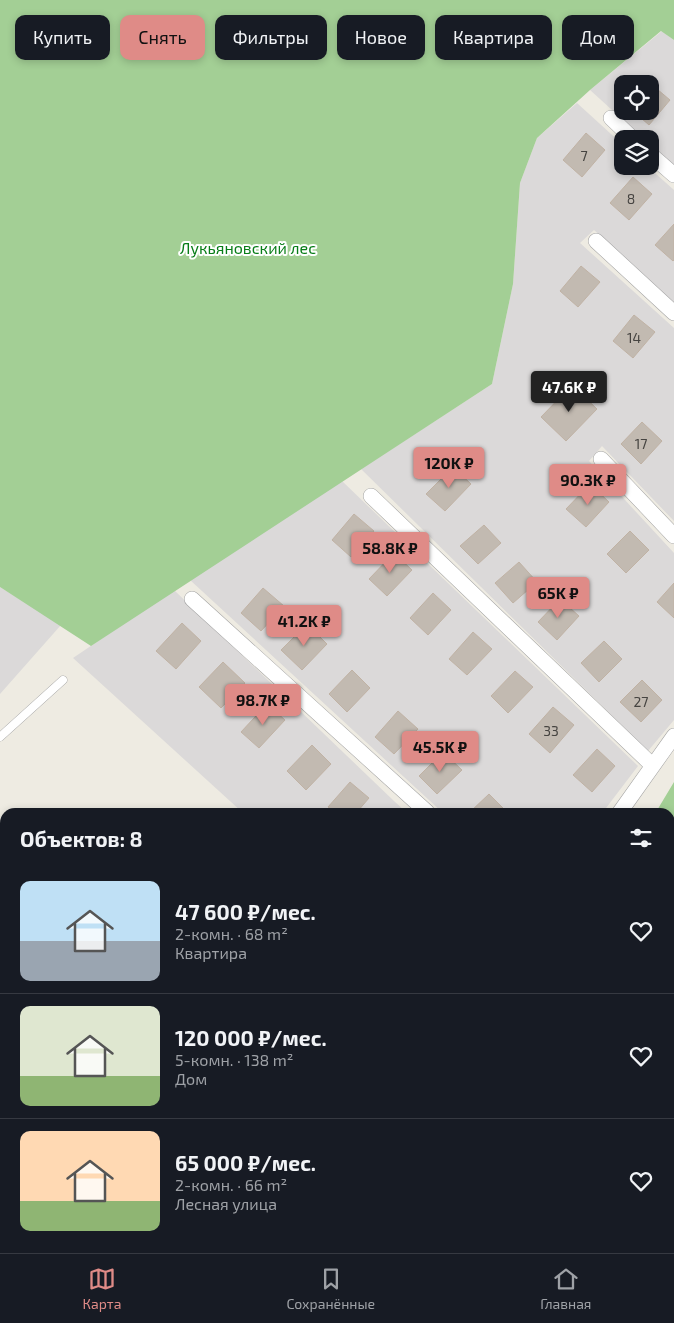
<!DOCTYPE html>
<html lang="ru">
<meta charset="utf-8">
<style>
:root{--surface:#171b24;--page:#20242c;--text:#f1f3f6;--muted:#9ea1a6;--line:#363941;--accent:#df8b87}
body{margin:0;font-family:"Exo 2",sans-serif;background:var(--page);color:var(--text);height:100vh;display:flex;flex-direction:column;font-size:19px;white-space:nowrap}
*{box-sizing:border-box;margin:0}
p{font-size:16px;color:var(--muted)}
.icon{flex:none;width:28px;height:28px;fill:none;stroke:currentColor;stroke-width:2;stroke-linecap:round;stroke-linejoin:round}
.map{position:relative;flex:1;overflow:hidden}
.panel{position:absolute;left:0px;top:808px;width:675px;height:446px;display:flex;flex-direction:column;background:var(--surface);border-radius:15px 15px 0 0;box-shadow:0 2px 8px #0003}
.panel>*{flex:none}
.guide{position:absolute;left:15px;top:15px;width:645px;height:45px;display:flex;gap:10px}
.buttons{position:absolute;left:614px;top:75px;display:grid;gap:10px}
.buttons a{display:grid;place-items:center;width:45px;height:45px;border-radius:10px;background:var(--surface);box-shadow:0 2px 8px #0003;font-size:25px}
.price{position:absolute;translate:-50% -42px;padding:0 11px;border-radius:5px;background:var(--accent);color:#111;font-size:16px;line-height:32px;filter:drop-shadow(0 1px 2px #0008)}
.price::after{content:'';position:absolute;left:50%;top:30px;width:15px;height:11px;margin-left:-8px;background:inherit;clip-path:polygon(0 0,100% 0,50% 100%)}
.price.on{background:#222;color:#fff}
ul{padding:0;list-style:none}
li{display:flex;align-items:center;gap:15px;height:125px;padding:0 20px}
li+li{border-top:1px solid var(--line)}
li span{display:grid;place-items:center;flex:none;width:140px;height:100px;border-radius:10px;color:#555}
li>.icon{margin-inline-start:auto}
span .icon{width:60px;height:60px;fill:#fffc;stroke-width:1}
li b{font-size:21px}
h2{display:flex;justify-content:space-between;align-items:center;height:60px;padding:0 20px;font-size:21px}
.tag{padding:0 18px;border-radius:10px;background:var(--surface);box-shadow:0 2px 8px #0003;font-size:18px;line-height:45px}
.tag.on{background:var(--accent);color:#111}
.dock{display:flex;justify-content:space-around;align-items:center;height:70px;border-top:1px solid var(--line);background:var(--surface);font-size:14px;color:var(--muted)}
.dock a{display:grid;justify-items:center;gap:2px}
.dock .on{color:var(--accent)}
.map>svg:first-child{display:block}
.residential{fill:#dbd9d9;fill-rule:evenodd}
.forest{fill:#a3cf95}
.building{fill:#c2bab1;stroke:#c0b2a4}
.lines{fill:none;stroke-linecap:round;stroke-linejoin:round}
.lane-casing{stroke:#a3a3a3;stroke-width:9}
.street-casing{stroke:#a3a3a3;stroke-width:16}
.secondary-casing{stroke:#627601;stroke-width:22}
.path{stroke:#fe7c63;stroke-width:3;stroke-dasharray:2.5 2.5;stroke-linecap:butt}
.lane{stroke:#fff;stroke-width:8}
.street{stroke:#fff;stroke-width:15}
.secondary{stroke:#f3fbb3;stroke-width:21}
.labels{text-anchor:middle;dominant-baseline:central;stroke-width:4;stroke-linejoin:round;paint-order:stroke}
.number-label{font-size:14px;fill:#464441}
.park-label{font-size:16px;fill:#087d18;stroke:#fff}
</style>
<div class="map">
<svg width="674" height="1253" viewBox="0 0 674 1253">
<rect width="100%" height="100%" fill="#eeebe2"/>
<path class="residential" d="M662,31L674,40V165L650,144V139H644L590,90ZM622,84H650V111H622Z
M577,103L622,144V166H647L674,190V303L594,230L580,243L674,328V521L602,446L589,461L674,553V720L648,751L361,469L492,384L513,284L520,183L537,138Z
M342,481L638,766L603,812H442L190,580Z
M0,587L61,625L0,694Z
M174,590L394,801L406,812H242L73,658Z"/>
<path class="forest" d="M0,0H674V40L661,31L590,90L537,138L520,183L513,284L492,384L91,646L0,587Z
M674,782V1131L670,1127V812H656Z"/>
<path class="building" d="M651,84L670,100L649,125L633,111H650Z
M586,133L605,150L582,177L563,160Z
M633,177L652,194L629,220L610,203Z
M674,224V260L673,261L655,245Z
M581,266L600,282L578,307L560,291Z
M634,315L655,332L633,358L613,341Z
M572,385L597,409L566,441L541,417Z
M642,422L662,441L641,464L621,444Z
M453,467L471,484L445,511L426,494Z
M590,484L609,502L586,527L566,509Z
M354,514L374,531L351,557L332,540Z
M484,525L501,543L478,564L460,546Z
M630,531L649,550L626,573L607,554Z
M394,553L412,570L387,596L369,579Z
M519,562L537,582L513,603L495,583Z
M674,583V618L657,602Z
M263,588L284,606L261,631L241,613Z
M433,593L451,610L428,635L410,618Z
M560,599L579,616L557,640L538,622Z
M182,623L201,641L176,669L156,651Z
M307,624L327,644L302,670L281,650Z
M473,632L492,649L467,675L449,659Z
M604,641L622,659L599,682L581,663Z
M223,662L245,683L221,708L199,687Z
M352,670L370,688L347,712L329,694Z
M515,671L533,687L508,713L491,696Z
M642,680L662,700L641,722L620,702Z
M267,704L285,720L259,748L241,732Z
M553,707L574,725L550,753L529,734Z
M398,711L418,729L394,754L375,737Z
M312,745L331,764L306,790L287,771Z
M597,749L615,766L592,792L573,775Z
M443,752L462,770L437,794L419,776Z
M350,782L369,798L357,812H335L328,807Z
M489,794L507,812H470Z"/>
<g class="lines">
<defs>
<path id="lane" d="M0,737L63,680"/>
<path id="street" d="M611,118L633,139
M650,154L674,175
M596,241L674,313
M601,459L674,536
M371,496L652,765
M192,599L427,812
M620,812L674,736
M670,1177L674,1180"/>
<path id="secondary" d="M670,1231L674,1228
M643,1253L648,1249"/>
</defs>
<use href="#lane" class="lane-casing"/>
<use href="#street" class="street-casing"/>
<use href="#secondary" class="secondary-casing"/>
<path class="path" d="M332,1253L335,1249"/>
<use href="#lane" class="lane"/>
<use href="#street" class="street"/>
<use href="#secondary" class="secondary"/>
</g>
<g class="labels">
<g class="number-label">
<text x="584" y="155">7</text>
<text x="631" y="198">8</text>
<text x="634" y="337">14</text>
<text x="641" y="443">17</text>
<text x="641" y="701">27</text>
<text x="551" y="730">33</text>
</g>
<g class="park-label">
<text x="248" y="247">Лукьяновский лес</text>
</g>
</g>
</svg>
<div class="buttons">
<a><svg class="icon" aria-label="locate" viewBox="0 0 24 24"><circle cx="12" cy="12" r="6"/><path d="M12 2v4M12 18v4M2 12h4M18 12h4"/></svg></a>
<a><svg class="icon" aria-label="layers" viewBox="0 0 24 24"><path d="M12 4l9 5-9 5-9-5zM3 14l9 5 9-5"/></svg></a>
</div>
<b class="price on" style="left:569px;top:413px">47.6K ₽</b>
<b class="price" style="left:449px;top:489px">120K ₽</b>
<b class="price" style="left:588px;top:506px">90.3K ₽</b>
<b class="price" style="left:390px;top:574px">58.8K ₽</b>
<b class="price" style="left:558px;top:619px">65K ₽</b>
<b class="price" style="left:304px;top:647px">41.2K ₽</b>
<b class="price" style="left:263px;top:726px">98.7K ₽</b>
<b class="price" style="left:440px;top:773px">45.5K ₽</b>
<div class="guide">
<a class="tag">Купить</a>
<a class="tag on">Снять</a>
<a class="tag">Фильтры</a>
<a class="tag">Новое</a>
<a class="tag">Квартира</a>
<a class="tag">Дом</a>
</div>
<section class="panel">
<h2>Объектов: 8<svg class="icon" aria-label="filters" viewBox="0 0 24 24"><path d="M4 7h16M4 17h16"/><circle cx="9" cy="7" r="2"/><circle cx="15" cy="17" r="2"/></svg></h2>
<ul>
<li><span style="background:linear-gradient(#bfe0f5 60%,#9aa5b1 0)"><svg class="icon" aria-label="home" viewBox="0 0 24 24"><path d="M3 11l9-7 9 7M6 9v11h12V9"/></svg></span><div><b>47 600 ₽/мес.</b><p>2-комн. · 68 m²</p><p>Квартира</p></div><svg class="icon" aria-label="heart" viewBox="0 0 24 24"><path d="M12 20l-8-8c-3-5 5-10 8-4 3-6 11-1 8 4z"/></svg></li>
<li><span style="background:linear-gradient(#dfe7d0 70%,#8fb573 0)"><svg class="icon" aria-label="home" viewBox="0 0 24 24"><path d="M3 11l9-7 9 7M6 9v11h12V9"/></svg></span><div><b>120 000 ₽/мес.</b><p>5-комн. · 138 m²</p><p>Дом</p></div><svg class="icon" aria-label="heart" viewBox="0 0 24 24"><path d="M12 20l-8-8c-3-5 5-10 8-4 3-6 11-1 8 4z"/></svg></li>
<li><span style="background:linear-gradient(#ffd9b3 70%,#8fb573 0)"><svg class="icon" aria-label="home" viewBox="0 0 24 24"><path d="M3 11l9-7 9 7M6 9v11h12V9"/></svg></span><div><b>65 000 ₽/мес.</b><p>2-комн. · 66 m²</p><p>Лесная улица</p></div><svg class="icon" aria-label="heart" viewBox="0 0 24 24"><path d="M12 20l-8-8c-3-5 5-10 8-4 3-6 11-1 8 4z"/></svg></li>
</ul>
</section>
</div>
<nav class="dock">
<a class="on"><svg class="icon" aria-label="map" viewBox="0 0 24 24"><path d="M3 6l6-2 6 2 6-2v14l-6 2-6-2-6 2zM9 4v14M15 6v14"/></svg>Карта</a>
<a><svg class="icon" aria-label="saved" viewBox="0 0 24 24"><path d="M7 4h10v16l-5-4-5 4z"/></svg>Сохранённые</a>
<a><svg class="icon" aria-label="home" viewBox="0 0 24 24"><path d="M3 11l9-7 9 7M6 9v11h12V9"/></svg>Главная</a>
</nav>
